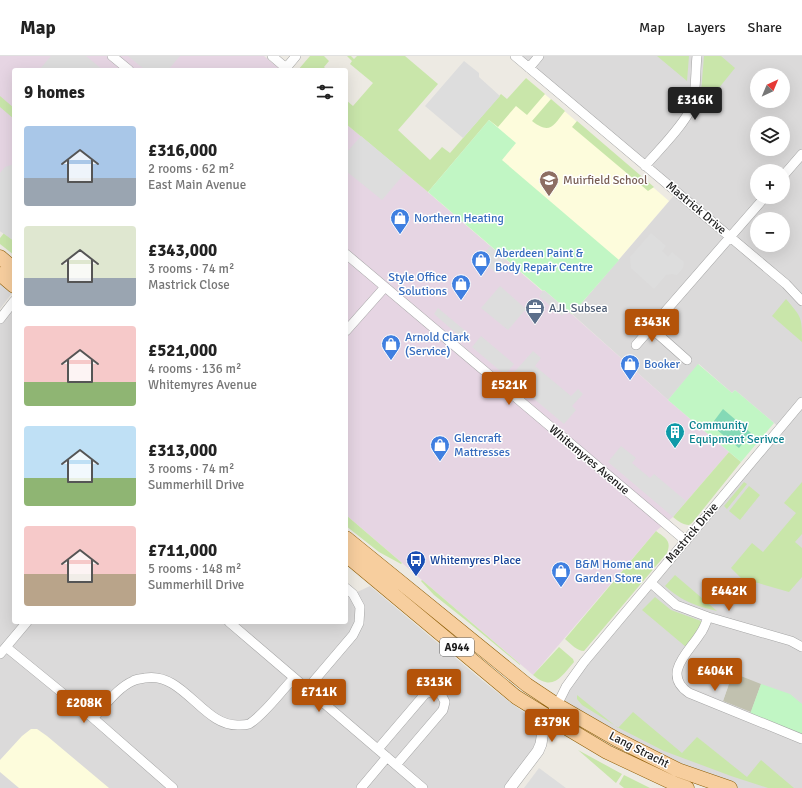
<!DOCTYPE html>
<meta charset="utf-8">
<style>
:root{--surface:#fff;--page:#f2f2f2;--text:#222;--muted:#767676;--line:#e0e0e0;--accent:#b45309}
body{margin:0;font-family:Signika,sans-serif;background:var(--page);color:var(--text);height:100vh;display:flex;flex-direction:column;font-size:15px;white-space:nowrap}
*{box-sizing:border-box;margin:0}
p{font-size:13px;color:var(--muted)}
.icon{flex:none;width:22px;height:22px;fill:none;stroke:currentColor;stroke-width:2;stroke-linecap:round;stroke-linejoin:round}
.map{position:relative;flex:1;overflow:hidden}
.drawer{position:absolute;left:12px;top:12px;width:336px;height:556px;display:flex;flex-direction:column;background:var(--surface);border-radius:4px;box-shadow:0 4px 16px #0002}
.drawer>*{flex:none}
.needle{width:26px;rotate:44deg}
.fabs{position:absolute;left:750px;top:12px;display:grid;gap:8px}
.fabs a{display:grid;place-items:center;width:40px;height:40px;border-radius:50%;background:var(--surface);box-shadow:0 4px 16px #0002;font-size:20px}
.price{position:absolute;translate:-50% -34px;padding:0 9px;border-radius:4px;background:var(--accent);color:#fff;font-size:13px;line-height:26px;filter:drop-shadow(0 1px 2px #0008)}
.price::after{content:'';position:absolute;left:50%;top:24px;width:12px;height:9px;margin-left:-6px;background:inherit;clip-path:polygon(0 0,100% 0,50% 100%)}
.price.selected{background:#222;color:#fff}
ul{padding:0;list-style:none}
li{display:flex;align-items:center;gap:12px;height:100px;padding:0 12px}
li span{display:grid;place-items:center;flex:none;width:112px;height:80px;border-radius:4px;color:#555}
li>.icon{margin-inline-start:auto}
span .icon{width:48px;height:48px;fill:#fffc;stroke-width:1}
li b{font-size:17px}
h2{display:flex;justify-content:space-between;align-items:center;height:48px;padding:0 12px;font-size:17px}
header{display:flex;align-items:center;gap:24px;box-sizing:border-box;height:56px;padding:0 20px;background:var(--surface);border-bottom:1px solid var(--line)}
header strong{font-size:19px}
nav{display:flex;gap:22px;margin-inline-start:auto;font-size:14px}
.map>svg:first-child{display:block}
.residential{fill:#dbdada;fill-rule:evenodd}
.industrial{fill:#e6d5e3}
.education{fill:#fdfcdc}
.construction{fill:#c1c1af}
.grass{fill:#c9e6aa}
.park{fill:#c1f6c4}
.pitch{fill:#84d9b6}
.parking{fill:#ddd}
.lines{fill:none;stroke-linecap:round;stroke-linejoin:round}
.minor-casing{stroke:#a4a4a4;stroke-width:10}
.tertiary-casing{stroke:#a4a4a4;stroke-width:12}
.primary-casing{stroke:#8e5e07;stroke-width:15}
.minor{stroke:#fff;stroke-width:9}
.tertiary{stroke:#fff;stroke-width:11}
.primary{stroke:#f7ce9e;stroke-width:14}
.labels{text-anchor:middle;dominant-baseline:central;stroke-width:3;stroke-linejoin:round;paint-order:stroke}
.shield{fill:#fff;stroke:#616161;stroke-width:1}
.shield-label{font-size:11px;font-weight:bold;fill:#1d1d1d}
.education-label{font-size:12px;fill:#785e54;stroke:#fff;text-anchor:start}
.street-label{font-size:12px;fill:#1d1d1d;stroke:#fff}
.shop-label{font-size:12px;fill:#366cbe;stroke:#fff;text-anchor:start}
.service-label{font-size:12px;fill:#4e5e75;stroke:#fff;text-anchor:start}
.culture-label{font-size:12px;fill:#0d838f;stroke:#fff;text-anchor:start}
.transit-label{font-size:12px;fill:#164399;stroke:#fff;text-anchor:start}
</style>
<header>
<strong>Map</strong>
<nav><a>Map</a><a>Layers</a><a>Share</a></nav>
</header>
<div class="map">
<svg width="802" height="732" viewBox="0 0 802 732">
<rect width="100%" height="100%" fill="#edeae3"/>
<path class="residential" d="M515,0H802V732H730L557,649L566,631L780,372L735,334L732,337L699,308L668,344L572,258L677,136ZM757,19H783V45H757ZM757,67H783V93H757ZM757,115H783V141H757ZM757,163H783V189H757Z
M0,227L12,237L0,253Z
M14,251V566H346V532L353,538L370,530L483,625L511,647L528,659L530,668L543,675L541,688L510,732H0V263Z"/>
<path class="industrial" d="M0,0H264L281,14H14V185L0,175Z
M346,68L428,136L542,235L544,234L567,254L668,344L729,396L673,461L656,475L533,619L346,459Z"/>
<path class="education" d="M526,22L669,145L572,258L544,234L543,235L428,136Z
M31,673H37L47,680L109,732H19L0,716V704L22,680Z"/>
<path class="construction" d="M733,617L761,628L751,656L723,645Z"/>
<path class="grass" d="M310,0H324L329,5L324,11L327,14H298Z
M347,0H351L354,3L357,0H405L438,28L398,74L430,104L442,91L450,97L501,38L507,43L526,22L545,38L527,59L516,50L498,71L489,64L428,136L346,68V44L353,50L373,27L350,8L352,5Z
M657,0H689L687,25Z
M704,0H721L735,12L710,43L701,37Z
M0,40L14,52V63L0,51Z
M551,43L565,55C553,70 550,79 532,65Z
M577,65L654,131L648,135L572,71Z
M4,177L14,185V199L0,188V182Z
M786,243C802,262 802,261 802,286L772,260Z
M729,396L741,406L692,467L689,469C683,469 678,465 673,461Z
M744,426L747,428L727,453L724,450Z
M802,426V478L795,486L802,492V521L789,536L741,522L731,512L752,487L763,496L796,457L784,447Z
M749,430L760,439L740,464L729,455Z
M346,459L402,507L401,508L379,496L346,470Z
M656,475C665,482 672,484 667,497L584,595C577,595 571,588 565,583Z
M675,519L717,555C695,550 682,545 665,530Z
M422,524L520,608V609L468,566L434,539L421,525Z
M655,541L671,554L701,565L702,568L686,591L642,554Z
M559,591L573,603L574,606C561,621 553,636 533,619Z
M577,639L618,672L633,656L682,697L697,681L747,721L761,704L794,732H768L731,720L664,695L619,672L582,649L577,643Z
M578,694L622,718L616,727Z
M624,719L650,732H624L619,728Z"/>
<path class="park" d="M489,64L516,87L502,104L619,204L572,258L544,234L543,235L428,136Z
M698,308L732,337L735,334L774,367L741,406L668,344Z
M761,628L790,638L802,648V679L750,658Z"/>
<path class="pitch" d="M723,353L751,377L739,392L711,369Z"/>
<path class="parking" d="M51,0H86L103,14H39Z
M128,0H180L168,14H145Z
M464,5L479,17V21L500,40L463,82L425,50Z
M361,80L405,117L382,144L346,115V97Z
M14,108V185L0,175V117L5,111Z
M651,177L666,190L662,195L668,201L672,196L684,206L683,212L677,219L672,218L666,219L654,233L631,212L630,201Z
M490,190L507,204L496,217L480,203Z
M500,230L526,253L508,274L481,252Z
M544,234L567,254L562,260L539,240Z
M438,252L469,278L464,284L434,258Z
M481,280L514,308L505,319L472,291Z
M533,295L541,302L535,310L571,340L578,333L583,338L572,350L576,354L564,368L509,322Z
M621,390L636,402L632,407L650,422L654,418L686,445L673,461L608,406Z
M693,611L700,617L728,630L723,645L691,631L686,624L685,618Z
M539,712L566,732H524Z"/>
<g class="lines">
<defs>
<path id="minor" d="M112,0L129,14
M272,0L286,12L296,0
M515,0L786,228L802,245
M529,12L539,0
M645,110C658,95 684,69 691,52C697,36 695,17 697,0
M783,120L802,98
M346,198L686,485
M0,263L14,245
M651,272L687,304
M346,275L385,231
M636,289L765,141
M651,527L676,549L708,561L791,585L802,591
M708,561C706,567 704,573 700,578C689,596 661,618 689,637L802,683
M229,566L423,732
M6,591L93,662L173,732
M0,598L27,566
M307,633L353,579L359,567L360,551L353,538L346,532
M557,649L566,631L584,606L802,346
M93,662C105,650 117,632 133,625C136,623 141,623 145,622C184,615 203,672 240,669C243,669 246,669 249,668C264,659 281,635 294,622
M378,693L425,638L433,635L441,638L445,646L443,654L396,709
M361,732L387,701"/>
<path id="tertiary" d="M510,732L538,695L541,688L543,675L554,655"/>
<path id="primary" d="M0,201L14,213
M0,218L14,230
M346,482L527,629L557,649L616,683L678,714L730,732
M346,499L516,641L550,662L607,696L673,727L687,732"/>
</defs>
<use href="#minor" class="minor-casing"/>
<use href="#tertiary" class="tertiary-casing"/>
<use href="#primary" class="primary-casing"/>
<use href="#minor" class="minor"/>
<use href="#tertiary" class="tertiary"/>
<use href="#primary" class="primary"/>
</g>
<defs>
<symbol id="school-pin" viewBox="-11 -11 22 30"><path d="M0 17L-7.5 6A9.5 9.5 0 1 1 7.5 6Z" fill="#8d6e63" stroke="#fff"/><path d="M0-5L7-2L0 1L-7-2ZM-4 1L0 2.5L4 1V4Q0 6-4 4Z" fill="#fff"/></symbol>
<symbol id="shop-pin" viewBox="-11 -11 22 30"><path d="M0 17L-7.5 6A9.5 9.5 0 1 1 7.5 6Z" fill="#3f7fe0" stroke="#fff"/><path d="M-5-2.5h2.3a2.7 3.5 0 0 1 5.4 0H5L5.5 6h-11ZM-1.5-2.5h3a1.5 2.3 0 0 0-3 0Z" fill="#fff"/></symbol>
<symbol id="office-pin" viewBox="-11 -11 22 30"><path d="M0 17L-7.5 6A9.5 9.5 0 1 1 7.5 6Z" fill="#5c6f8a" stroke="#fff"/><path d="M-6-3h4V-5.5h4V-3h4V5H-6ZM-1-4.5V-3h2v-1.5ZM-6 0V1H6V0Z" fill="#fff"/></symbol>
<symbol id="building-pin" viewBox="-11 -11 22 30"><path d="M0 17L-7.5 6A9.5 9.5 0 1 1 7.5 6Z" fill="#0f9aa8" stroke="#fff"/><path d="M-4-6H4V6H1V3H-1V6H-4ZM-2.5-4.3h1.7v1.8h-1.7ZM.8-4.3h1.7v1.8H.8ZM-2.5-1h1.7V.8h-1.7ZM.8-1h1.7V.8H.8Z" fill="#fff"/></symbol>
<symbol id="bus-pin" viewBox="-11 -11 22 30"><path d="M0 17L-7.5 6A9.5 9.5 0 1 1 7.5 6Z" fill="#1a4fb4" stroke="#fff"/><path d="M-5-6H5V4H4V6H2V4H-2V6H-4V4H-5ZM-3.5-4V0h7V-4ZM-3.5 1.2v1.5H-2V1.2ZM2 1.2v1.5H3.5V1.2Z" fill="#fff"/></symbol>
</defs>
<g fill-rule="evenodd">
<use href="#school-pin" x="538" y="113" width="22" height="30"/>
<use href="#shop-pin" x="389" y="151" width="22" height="30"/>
<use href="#shop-pin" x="470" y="193" width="22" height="30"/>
<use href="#shop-pin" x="450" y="217" width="22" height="30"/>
<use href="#office-pin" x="524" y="241" width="22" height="30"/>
<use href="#shop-pin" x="380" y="277" width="22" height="30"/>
<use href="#shop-pin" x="619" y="297" width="22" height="30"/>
<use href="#building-pin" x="664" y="365" width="22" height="30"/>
<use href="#shop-pin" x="429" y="378" width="22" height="30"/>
<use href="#bus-pin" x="405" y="493" width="22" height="30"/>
<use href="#shop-pin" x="550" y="504" width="22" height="30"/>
</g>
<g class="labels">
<rect class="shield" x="440" y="582" width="34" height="18" rx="3"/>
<g class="shield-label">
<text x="457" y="591">A944</text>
</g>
<g class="education-label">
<text x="563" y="124">Muirfield School</text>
</g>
<g class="street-label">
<text transform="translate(696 152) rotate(40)">Mastrick Drive</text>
<text transform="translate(589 404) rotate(40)">Whitemyres Avenue</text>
<text transform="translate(692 477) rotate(-50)">Mastrick Drive</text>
<text transform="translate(639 694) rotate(27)">Lang Stracht</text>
</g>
<g class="shop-label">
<text x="414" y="162">Northern Heating</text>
<text x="495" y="197">Aberdeen Paint &amp;<tspan x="495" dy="14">Body Repair Centre</tspan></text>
<text x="447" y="221" text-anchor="end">Style Office<tspan x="447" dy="14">Solutions</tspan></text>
<text x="405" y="281">Arnold Clark<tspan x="405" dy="14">(Service)</tspan></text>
<text x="644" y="308">Booker</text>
<text x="454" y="382">Glencraft<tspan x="454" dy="14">Mattresses</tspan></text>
<text x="575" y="508">B&amp;M Home and<tspan x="575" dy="14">Garden Store</tspan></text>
</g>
<g class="service-label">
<text x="549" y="252">AJL Subsea</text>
</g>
<g class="culture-label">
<text x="689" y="369">Community<tspan x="689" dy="14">Equipment Serivce</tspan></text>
</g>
<g class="transit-label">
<text x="430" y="504">Whitemyres Place</text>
</g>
</g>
</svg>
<div class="fabs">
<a><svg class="needle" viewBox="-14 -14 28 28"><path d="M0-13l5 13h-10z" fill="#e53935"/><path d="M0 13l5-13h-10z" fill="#767676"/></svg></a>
<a><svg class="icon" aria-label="layers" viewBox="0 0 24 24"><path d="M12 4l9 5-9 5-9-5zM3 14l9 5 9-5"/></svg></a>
<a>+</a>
<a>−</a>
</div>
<b class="price selected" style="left:695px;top:65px">£316K</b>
<b class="price" style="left:652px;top:287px">£343K</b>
<b class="price" style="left:509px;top:350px">£521K</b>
<b class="price" style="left:729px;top:556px">£442K</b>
<b class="price" style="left:715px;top:636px">£404K</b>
<b class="price" style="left:434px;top:647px">£313K</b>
<b class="price" style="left:319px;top:657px">£711K</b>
<b class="price" style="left:84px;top:668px">£208K</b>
<b class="price" style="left:552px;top:687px">£379K</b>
<section class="drawer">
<h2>9 homes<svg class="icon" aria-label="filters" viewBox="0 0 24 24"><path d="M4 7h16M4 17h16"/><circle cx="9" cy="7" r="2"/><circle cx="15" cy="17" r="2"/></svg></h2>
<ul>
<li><span style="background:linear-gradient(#a9c7e8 65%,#9aa5b1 0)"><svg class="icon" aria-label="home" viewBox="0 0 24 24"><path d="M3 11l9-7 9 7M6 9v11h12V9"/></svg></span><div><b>£316,000</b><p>2 rooms · 62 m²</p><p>East Main Avenue</p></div></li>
<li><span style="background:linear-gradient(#dfe7d0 65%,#9aa5b1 0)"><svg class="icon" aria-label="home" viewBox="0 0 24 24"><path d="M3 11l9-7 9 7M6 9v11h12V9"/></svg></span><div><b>£343,000</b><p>3 rooms · 74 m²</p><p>Mastrick Close</p></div></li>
<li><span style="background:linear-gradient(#f6c9c9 70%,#8fb573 0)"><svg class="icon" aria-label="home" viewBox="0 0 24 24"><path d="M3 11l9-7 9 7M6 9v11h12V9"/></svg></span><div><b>£521,000</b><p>4 rooms · 136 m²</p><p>Whitemyres Avenue</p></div></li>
<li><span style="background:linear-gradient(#bfe0f5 65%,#8fb573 0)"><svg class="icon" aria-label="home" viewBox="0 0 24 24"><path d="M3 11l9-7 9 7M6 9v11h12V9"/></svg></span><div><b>£313,000</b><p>3 rooms · 74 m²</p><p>Summerhill Drive</p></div></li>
<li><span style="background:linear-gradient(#f6c9c9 60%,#b9a48a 0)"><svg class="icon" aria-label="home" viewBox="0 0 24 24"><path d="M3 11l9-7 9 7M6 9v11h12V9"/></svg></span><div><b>£711,000</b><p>5 rooms · 148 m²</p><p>Summerhill Drive</p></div></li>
</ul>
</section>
</div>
